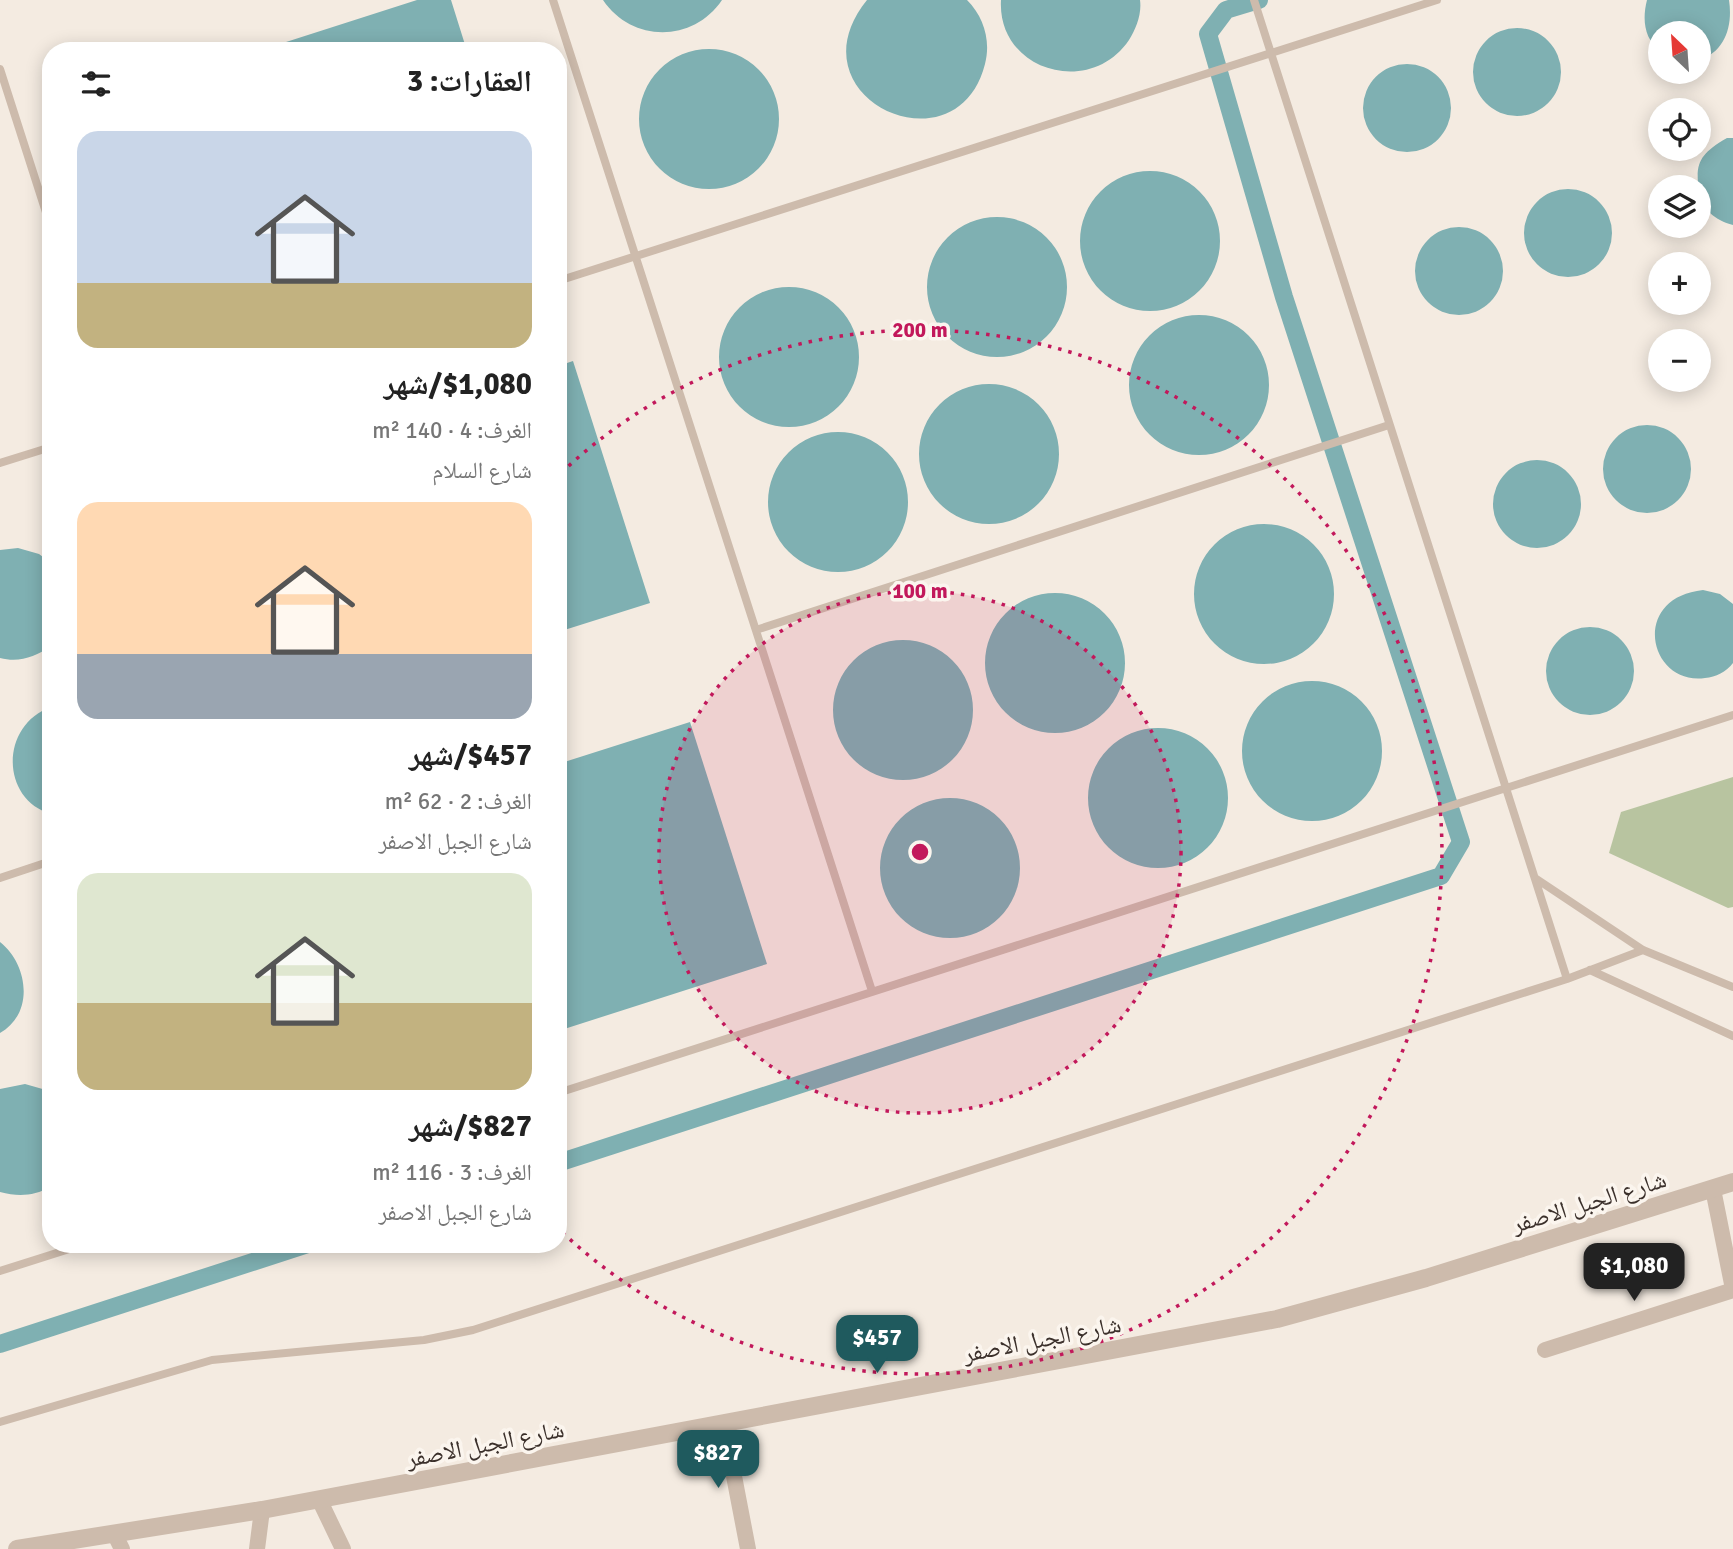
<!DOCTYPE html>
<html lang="ar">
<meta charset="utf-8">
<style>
:root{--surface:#fff;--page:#f6f6f6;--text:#222;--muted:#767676;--accent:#1f5a5e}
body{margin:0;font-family:Signika,"Noto Naskh Arabic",sans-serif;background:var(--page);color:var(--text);direction:rtl;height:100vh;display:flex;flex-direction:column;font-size:26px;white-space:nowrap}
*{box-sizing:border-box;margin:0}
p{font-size:23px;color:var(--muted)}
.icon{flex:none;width:38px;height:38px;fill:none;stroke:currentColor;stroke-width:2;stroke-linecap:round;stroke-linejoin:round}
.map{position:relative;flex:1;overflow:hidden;direction:ltr}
.details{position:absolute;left:42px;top:42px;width:525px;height:1211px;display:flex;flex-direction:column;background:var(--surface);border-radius:28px;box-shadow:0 4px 18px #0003;direction:rtl}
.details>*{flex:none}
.needle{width:46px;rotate:335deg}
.buttons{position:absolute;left:1648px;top:21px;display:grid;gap:14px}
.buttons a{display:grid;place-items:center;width:63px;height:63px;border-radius:50%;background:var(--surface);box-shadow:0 4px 18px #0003;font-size:35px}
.price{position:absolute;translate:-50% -60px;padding:0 16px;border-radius:14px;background:var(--accent);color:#fff;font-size:23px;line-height:46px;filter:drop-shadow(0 2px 4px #0008)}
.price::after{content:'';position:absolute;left:50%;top:42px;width:21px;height:16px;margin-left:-10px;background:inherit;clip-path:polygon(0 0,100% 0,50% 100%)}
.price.on{background:#222;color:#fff}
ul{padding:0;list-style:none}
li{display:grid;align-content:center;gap:14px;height:371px;padding:0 35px}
li span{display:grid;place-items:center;height:217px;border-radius:21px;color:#555}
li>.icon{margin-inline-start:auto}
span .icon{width:126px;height:126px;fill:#fffc;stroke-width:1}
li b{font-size:30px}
h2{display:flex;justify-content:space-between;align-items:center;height:84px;padding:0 35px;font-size:30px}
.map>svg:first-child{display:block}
.green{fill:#b8c4a0}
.water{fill:#7fb0b2}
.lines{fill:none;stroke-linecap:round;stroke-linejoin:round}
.canal{stroke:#7fb0b2;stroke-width:18}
.service{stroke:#cdbbac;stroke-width:8}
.minor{stroke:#cdbbac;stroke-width:16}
.tertiary{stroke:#cdbbac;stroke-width:18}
.ring{fill:none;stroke:#c2185b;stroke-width:3.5;stroke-dasharray:3.5 7}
.labels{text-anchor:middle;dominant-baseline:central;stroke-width:7;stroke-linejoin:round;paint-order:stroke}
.street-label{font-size:24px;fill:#3b302b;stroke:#fbf5ee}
.centre{fill:#c2185b;stroke:#fbf5ee;stroke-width:3.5}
.ring-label{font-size:21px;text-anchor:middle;font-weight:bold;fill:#c2185b;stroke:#fbf5ee;stroke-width:7;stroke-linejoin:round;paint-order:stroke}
</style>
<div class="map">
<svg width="1733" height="1549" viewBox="0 0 1733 1549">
<rect width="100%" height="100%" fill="#f4ebe1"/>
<path class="green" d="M1733,777V907L1728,908L1609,853L1621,812Z"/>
<path class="water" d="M417,0H451L467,51H258Z
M603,0H722C693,43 632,43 603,0Z
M867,0H967C984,17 991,41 985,64C957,175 788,98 867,0Z
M1001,0H1140C1142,14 1136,29 1129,40C1090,98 997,71 1001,0Z
M1647,0H1729C1733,26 1725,52 1699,60V33H1661V52C1644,39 1642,20 1647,0Z
M1473 72a44 44 0 1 1 88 0a44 44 0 1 1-88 0Z
M639 119a70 70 0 1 1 140 0a70 70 0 1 1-140 0Z
M1363 108a44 44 0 1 1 88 0a44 44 0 1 1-88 0Z
M1727,138H1733V225C1715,220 1702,210 1699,191C1695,164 1699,154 1727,138Z
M1080 241a70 70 0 1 1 140 0a70 70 0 1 1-140 0Z
M1524 233a44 44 0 1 1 88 0a44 44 0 1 1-88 0Z
M927 287a70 70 0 1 1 140 0a70 70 0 1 1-140 0Z
M1415 271a44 44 0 1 1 88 0a44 44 0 1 1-88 0Z
M719 357a70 70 0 1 1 140 0a70 70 0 1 1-140 0Z
M1129 385a70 70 0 1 1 140 0a70 70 0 1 1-140 0Z
M573,361L650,603L558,632V366Z
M919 454a70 70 0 1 1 140 0a70 70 0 1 1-140 0Z
M1603 469a44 44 0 1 1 88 0a44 44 0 1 1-88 0Z
M768 502a70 70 0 1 1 140 0a70 70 0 1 1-140 0Z
M1493 504a44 44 0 1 1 88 0a44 44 0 1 1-88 0Z
M1194 594a70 70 0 1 1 140 0a70 70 0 1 1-140 0Z
M18,548L39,554L51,563V646C35,657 19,663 0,658V550Z
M1703,590L1720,594L1733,604V663C1726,672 1716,677 1705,678C1649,686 1629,598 1703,590Z
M985 663a70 70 0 1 1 140 0a70 70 0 1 1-140 0Z
M1546 671a44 44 0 1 1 88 0a44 44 0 1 1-88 0Z
M833 710a70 70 0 1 1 140 0a70 70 0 1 1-140 0Z
M1242 751a70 70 0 1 1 140 0a70 70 0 1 1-140 0Z
M51,707V814C0,799 0,725 51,707Z
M690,722L767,964L558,1031V764Z
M1088 798a70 70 0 1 1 140 0a70 70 0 1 1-140 0Z
M880 868a70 70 0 1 1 140 0a70 70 0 1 1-140 0Z
M0,942C28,964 35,1013 0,1033Z
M25,1084L46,1090L51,1093V1187C33,1196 19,1197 0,1192V1089Z"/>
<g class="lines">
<path class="canal" d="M558,1163L1441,876L1461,842L1284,297L1208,34L1226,10L1259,0
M0,1344L308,1244"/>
<path class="service" d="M553,0L872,991
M1254,0L1567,979
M0,69L51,228
M558,281L1437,0
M0,463L51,447
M756,630L1389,425
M0,878L51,861
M1535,878L1643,950L1733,987
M1590,970L1733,1036
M558,1093L1733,715
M0,1271L85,1244
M0,1422L212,1360L424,1340L473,1330L1567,979L1643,950"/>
<path class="minor" d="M1713,1189L1733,1289
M1545,1350L1733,1290
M724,1424L748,1549
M319,1499L343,1549
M115,1535L122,1549
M257,1549L262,1510"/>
<path class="tertiary" d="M17,1549L262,1510L1277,1319L1426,1278L1733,1182"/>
</g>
<circle cx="920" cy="852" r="261" fill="#c2185b" fill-opacity=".12"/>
<g class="ring">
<circle cx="920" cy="852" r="261"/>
<path d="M561 473A522 522 0 1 1 561 1231"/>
</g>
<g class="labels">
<g class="street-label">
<text transform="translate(1589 1202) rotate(-17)">شارع الجبل الاصفر</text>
<text transform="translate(1042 1339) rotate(-11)">شارع الجبل الاصفر</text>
<text transform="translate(485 1444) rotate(-11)">شارع الجبل الاصفر</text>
</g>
</g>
<circle cx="920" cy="852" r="10" class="centre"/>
<g class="ring-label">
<text x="920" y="337">200 m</text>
<text x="920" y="598">100 m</text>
</g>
</svg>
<div class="buttons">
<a><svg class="needle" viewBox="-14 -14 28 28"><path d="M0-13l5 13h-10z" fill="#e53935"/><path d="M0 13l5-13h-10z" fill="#767676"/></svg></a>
<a><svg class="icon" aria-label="locate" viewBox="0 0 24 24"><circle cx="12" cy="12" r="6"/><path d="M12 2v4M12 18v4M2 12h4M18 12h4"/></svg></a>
<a><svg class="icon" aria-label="layers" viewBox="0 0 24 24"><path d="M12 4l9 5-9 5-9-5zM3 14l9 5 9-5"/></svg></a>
<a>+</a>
<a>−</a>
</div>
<b class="price on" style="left:1634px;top:1303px">$1,080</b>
<b class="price" style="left:877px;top:1375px">$457</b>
<b class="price" style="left:718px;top:1490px">$827</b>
<section class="details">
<h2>العقارات: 3<svg class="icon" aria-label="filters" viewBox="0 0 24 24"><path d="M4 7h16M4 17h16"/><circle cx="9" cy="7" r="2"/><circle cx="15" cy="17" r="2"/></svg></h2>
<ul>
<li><span style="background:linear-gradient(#c9d6e8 70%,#c2b280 0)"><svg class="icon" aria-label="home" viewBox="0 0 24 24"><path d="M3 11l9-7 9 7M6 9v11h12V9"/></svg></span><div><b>$1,080/شهر</b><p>الغرف: 4 · 140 m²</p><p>شارع السلام</p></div></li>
<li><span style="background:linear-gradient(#ffd9b3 70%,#9aa5b1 0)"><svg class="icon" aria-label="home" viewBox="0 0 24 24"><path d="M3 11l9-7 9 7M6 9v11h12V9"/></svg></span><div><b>$457/شهر</b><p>الغرف: 2 · 62 m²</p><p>شارع الجبل الاصفر</p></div></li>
<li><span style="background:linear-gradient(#dfe7d0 60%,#c2b280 0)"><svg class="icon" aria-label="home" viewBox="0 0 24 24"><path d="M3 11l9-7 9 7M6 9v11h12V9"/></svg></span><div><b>$827/شهر</b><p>الغرف: 3 · 116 m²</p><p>شارع الجبل الاصفر</p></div></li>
</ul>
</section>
</div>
